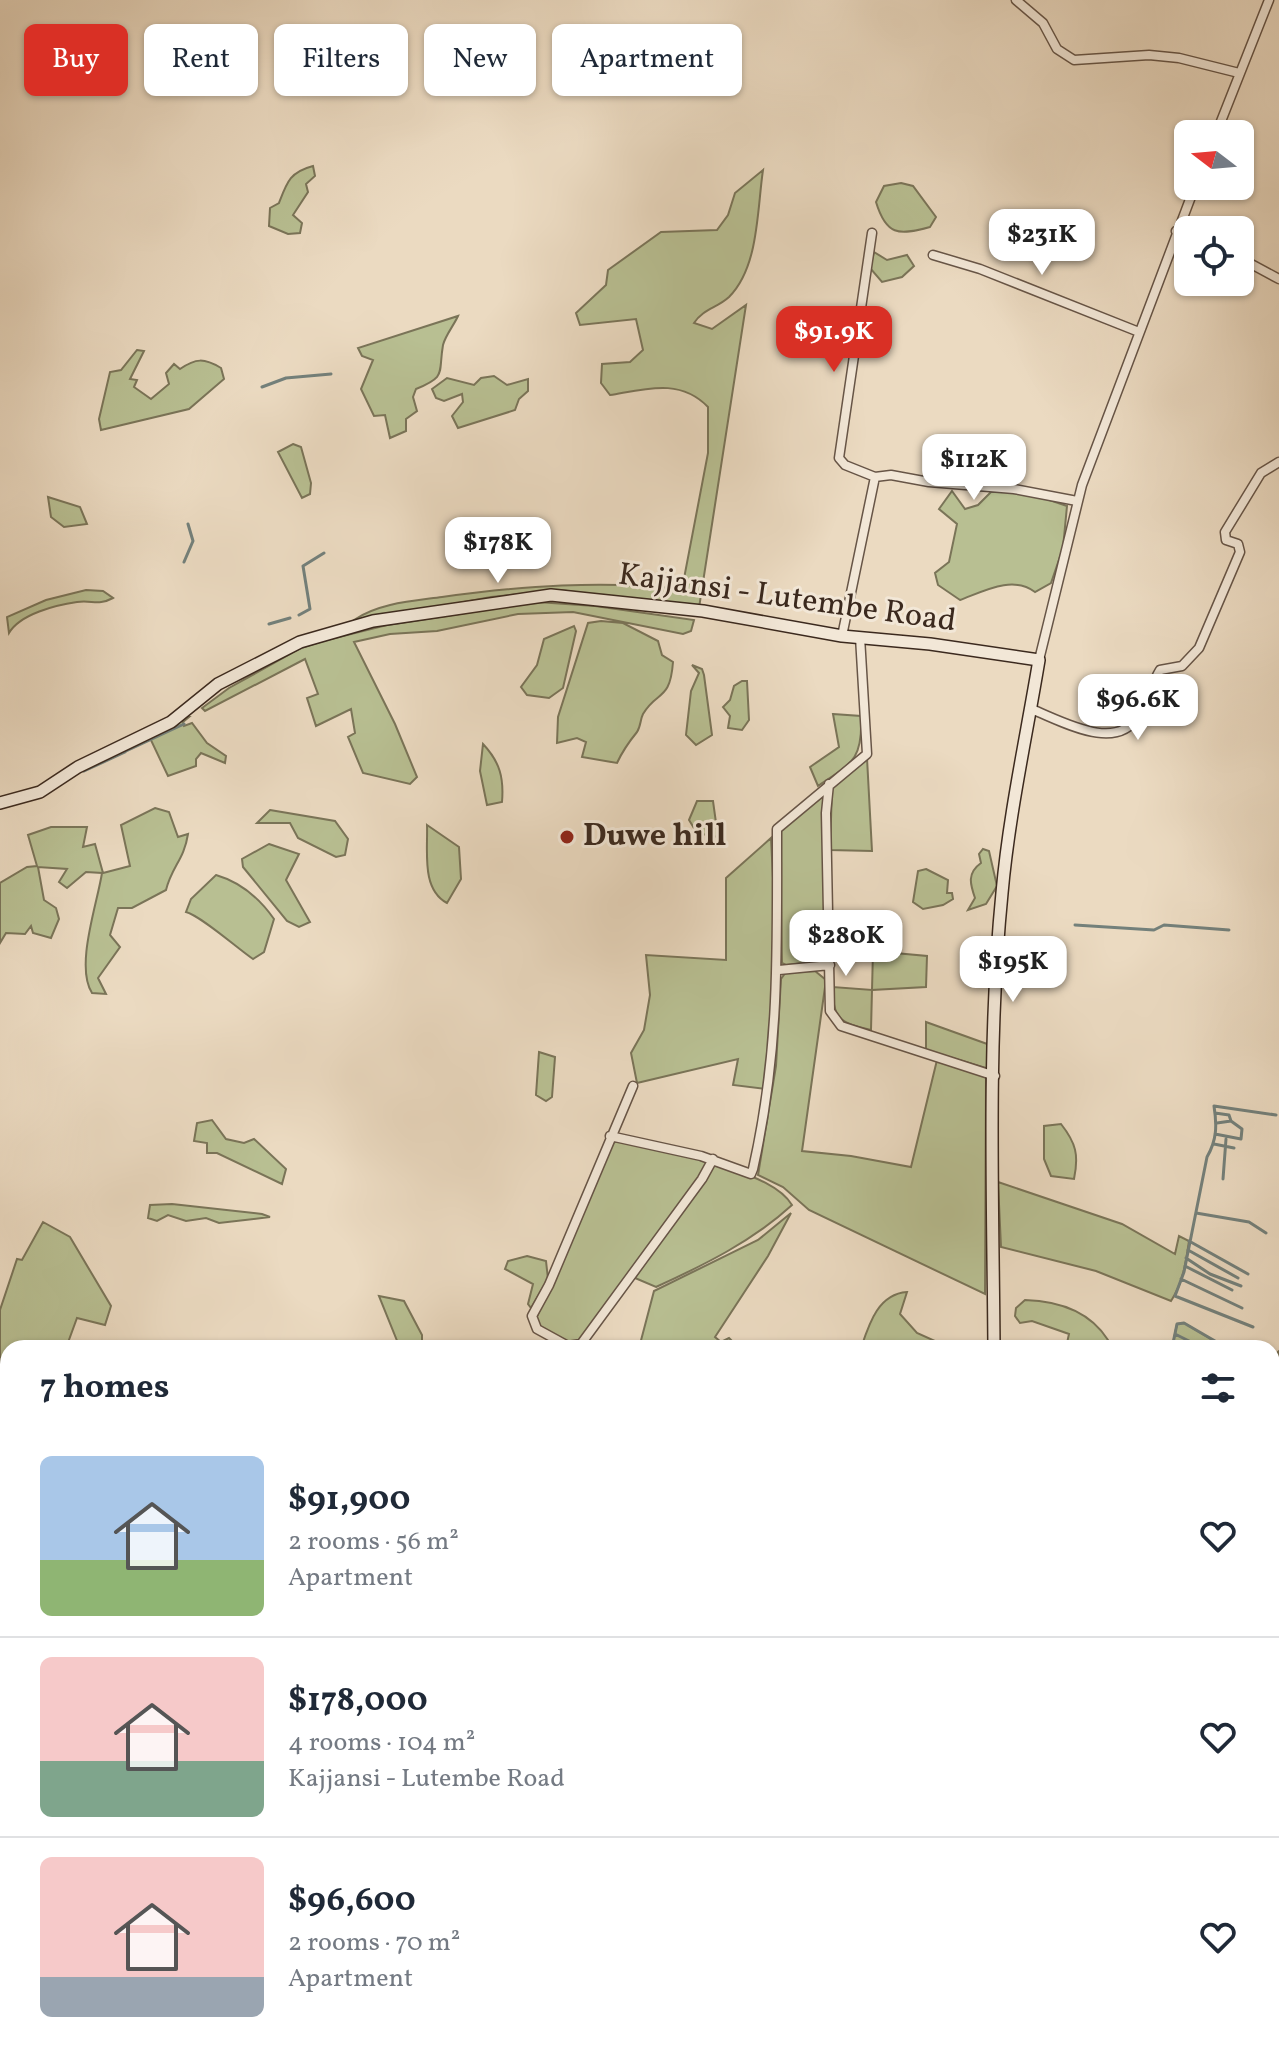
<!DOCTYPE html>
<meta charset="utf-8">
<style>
:root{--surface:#fff;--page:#f2f2f3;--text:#1f2937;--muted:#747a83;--line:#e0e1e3;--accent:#d93025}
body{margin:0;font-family:Vollkorn,serif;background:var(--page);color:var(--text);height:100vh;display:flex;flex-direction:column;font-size:30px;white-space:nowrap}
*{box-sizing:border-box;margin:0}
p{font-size:26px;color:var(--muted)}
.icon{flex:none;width:44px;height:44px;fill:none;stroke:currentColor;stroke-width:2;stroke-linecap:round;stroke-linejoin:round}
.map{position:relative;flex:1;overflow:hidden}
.panel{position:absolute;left:0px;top:1340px;width:1280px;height:714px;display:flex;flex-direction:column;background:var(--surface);border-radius:24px 24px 0 0;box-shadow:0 2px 6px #0004}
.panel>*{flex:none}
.banner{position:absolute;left:24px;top:24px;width:800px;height:72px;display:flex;gap:16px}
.needle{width:52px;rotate:286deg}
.controls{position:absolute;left:1174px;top:120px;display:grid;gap:16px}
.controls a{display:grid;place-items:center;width:80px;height:80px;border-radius:12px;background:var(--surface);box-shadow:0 2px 6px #0004;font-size:40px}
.price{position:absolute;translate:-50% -68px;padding:0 18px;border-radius:16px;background:#fff;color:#222;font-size:26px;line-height:52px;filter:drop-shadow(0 2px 4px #0008)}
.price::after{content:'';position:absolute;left:50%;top:48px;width:24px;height:18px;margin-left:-12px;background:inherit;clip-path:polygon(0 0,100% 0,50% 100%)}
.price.active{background:var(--accent);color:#fff}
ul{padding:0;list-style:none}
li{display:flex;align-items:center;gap:24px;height:200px;padding:0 40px}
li+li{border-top:2px solid var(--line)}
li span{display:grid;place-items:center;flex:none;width:224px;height:160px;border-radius:12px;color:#555}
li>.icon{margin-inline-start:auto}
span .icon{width:96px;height:96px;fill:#fffc;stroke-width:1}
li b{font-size:34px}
h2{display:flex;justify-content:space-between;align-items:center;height:96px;padding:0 40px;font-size:34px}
.pill{padding:0 28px;border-radius:12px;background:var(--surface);box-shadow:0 2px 6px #0004;font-size:28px;line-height:72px}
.pill.active{background:var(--accent);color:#fff}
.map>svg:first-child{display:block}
.green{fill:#b8bf92;stroke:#7a7458;stroke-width:2}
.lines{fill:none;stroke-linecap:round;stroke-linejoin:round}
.stream{stroke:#73807b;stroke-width:3}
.street-casing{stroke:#675547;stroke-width:11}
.secondary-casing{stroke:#3b291e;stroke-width:14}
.street{stroke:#f2e7d7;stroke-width:8}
.secondary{stroke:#f2e7d7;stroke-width:11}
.poi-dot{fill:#8f2418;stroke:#f2e7d7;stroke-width:3}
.labels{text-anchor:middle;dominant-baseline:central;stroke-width:6;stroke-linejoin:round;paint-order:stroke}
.street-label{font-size:32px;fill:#3b291e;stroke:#f2e7d7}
.poi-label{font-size:32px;font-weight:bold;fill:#3b291e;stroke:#f2e7d7;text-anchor:start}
</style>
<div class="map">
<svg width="1279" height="2053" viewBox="0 0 1279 2053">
<rect width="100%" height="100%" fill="#ebdac1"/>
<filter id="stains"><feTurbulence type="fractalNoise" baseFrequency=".0025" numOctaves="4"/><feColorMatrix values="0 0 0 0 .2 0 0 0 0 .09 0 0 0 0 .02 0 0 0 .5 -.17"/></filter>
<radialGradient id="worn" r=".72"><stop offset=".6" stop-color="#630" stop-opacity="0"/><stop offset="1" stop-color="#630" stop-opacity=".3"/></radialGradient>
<path class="green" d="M313,166L315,176L306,184L308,192L293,215L302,223L300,233L288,234L269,226L270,208L279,203C287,182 290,172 313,166Z
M763,170C757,210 759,267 729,297C717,308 703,309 694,323L712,329L746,305L699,608L560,590L491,597L355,622L354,620C379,603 413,601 442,597C522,586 601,580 682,589L708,453V407C680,378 646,389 610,395L601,383L602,364L630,362L643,350L636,319L580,325L576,313L606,285L608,270L661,232L717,230L728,215L735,193Z
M901,183L913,186L936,217L930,227C898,236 886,235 876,202L884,186Z
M874,252L887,260L907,255L914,266L902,277L882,282L870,268Z
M458,316C454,325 445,336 443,345C438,374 447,376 416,389L413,397L417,411L406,419V431L390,438L385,415L374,416L361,389L373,360L362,356L358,348Z
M137,350L144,351L130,379L137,380L134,387L151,399L169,384L166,373L174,364L180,369C196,358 204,358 221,368L224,379L189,409L101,430L99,419L110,372L121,370Z
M494,376L507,385L528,379V391L519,399L515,410L458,428L452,416L463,402L462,394L444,401L436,398L432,389L447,378L474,385L481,378Z
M293,444L301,447L311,483L310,494L302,498L278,452Z
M952,491L965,509L978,505L991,492L1023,491L1067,506L1063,548L1051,583L1035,592C1013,575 984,591 960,600L938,585L935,573L949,562L957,524L939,509Z
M48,497L80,507L87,524L64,527L51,517Z
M86,590L103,591L113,598C98,606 93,600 77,602C56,605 20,614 9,633L7,617L46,600Z
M537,602L595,606L694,620L691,631L683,634L573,612L518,614L437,631L390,634L354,642L395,724L417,777L410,784L363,773L348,737L355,733L351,709L316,726L307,698L318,694L305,659L205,711L202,708L229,688L301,648L323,641L387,625Z
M601,621L623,623L658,641L662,655L673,662C670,702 657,690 643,714C640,720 641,726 637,732C628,743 623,750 617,763L582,757L586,742L577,738L557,743L558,717L588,623Z
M574,626L576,631L563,688L549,698L527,695L521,687L537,665L544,639Z
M692,665L702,669L704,675L712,735L696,745L686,735L691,691L699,673Z
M742,681H747L749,720L742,730L728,728L730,716L723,707L730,700L734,686Z
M833,714L861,716C863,760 852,763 818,786L810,767L839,747Z
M185,717H189L183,722L184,726L192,723L207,743L226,756L225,763L201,753L196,759V766L168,776L149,736Z
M483,744C500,762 504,778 502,802L487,805L480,771Z
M867,758L872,851L830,850L832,788Z
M825,795L824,961L786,965L782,963L780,835L783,825Z
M697,801H713L718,837L697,833L689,820Z
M155,808L169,812L178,837L188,834C184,860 172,866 166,890L132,908H118L110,935L120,947L98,978L106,994L92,993C75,966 97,905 102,873L86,872L67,888L59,882L67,869L38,867L44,900L56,908L59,919L51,938L33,933L31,926L25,934L6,933L0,943V883L27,867L37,866L28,835L51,827H87L83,847L95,844L103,873L130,866L121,825Z
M270,810L335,821L348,839L345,855L336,857L298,838L290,823H257Z
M427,825L459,847L461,879L447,903C421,889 428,851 427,825Z
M771,838L777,958L766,1089L733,1085L738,1059L637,1083L631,1053L644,1030L650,995L646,955L726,960V878Z
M269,844L299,854L286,880L310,922L299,927L287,921L243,867L242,859Z
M983,849L989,851L997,886L986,904L968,910L975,898C970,884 967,873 981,863L979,854Z
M926,869L948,880L947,893H952L953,899L943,905L923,909L913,902L918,871Z
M216,875C240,882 260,899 274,919L264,952L253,959C237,948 201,916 186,912L191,899Z
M873,951L927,956L926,987L872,990L871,1030C841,1023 832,1020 833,987L872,990Z
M815,971L826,980L802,1151L851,1156L911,1167L937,1060L986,1077L985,1294L809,1210L783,1187L758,1175L776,1066L781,979L786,972Z
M926,1022L990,1045L989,1069L926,1050Z
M539,1052L555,1057L552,1097L546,1101L536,1095Z
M212,1120L226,1139L244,1143L254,1139L286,1169L282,1184L217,1153H207V1143L194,1141L197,1123Z
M1061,1124C1076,1143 1079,1155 1074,1179L1051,1176L1044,1159V1126Z
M622,1141L709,1160L692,1189L581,1340C562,1346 548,1335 535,1321L606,1155L614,1142Z
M714,1162C738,1172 778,1182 792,1205C753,1241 704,1265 656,1287L635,1278Z
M998,1182L1122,1224L1175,1254L1179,1236L1189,1241C1186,1262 1183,1283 1171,1301L1096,1271L1001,1247Z
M172,1204L262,1214L270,1217L219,1223L206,1218L186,1221L168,1215L157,1221L148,1218L150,1205Z
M791,1213L768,1256L715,1337L721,1342L729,1338L739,1348H639L654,1291L758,1240Z
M43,1222L70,1237L111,1306L105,1325L77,1318L66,1348H8V1389L0,1386V1310L17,1259L22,1260Z
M527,1256L546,1261L548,1279L531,1308L528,1304L533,1284L505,1269L508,1261Z
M907,1292L900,1314L917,1333L935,1341L932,1348H861C869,1324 878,1294 907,1292Z
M379,1296L404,1301L422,1335V1348H400Z
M1025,1300C1058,1301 1089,1310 1108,1340L1105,1348H1053L1067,1343L1069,1334L1032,1321L1020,1323L1015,1316L1016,1308Z
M1184,1323L1226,1348H1172L1177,1324Z
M1279,1351V1503L1272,1506V1357Z"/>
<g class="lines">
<path class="stream" d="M262,387L286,378L331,374
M184,562L193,541L188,524
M299,615L310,609L303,566L324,553
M269,624L290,618
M126,751L184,724
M84,771L125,752
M1075,925L1154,930L1164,925L1229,930
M1215,1113L1229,1115L1231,1121
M1215,1134L1241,1139L1242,1129L1231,1121L1217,1123
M1214,1144L1234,1148
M1223,1179L1226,1139
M1196,1213L1249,1222L1266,1233
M1189,1241L1248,1274
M1188,1250L1238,1278
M1186,1258L1210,1274L1241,1286
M1185,1266L1232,1290
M1181,1279L1242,1308
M1253,1327L1175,1296L1184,1272L1207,1157C1217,1140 1217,1125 1214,1106L1276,1115
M1175,1334L1203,1348
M1173,1343L1184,1348
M1172,1348L1177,1324L1184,1323L1215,1341"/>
<defs>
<path id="street" d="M1016,0L1043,23L1057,49L1074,60L1149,55L1179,58L1239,73
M1216,134L1269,0
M1176,231L1188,237
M872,233L839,458L845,465L875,477L891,475L929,482L1014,489L1077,501
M933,255L980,269L1139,332
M1240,258L1279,279
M842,636L875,477
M1039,660L1082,485L1195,186
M1031,709C1062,721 1116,753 1138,716C1147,702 1151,685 1160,670L1182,666L1199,648L1240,552L1238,544L1226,540L1225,532L1261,473L1279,462
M829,784L826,813L830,1011L841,1026L995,1076
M779,970L830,965
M633,1086L549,1285L532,1316L537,1329L568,1346L581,1344L702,1179L713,1159
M610,1136L701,1156L751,1174L753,1169C780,1049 777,950 777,829L867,754L860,637
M0,1439L8,1442
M0,1480L8,1465
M0,1603L8,1607
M1272,1903L1279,1905
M229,2046L230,2053
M208,2053L216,2046"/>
<path id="secondary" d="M0,803L40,792L78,767L171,722L218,684L300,642L373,621L551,595L703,611L842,636L930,644L1039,660C1026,738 1009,815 1002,893C987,1044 993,1197 994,1348
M633,2053L641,2046"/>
</defs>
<use href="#street" class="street-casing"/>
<use href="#secondary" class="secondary-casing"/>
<use href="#street" class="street"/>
<use href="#secondary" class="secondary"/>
</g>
<circle class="poi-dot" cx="567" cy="837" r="8"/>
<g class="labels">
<g class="street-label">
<text transform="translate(787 599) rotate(8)">Kajjansi - Lutembe Road</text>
</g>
<g class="poi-label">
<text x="583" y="837">Duwe hill</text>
</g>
</g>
<rect width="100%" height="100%" filter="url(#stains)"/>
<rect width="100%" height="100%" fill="url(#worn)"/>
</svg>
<div class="controls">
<a><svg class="needle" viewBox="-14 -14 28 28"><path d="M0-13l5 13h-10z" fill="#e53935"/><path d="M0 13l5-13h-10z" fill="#747a83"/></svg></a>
<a><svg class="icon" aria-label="locate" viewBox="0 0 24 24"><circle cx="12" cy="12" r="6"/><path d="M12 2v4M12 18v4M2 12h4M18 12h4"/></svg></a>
</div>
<b class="price" style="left:1042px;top:277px">$231K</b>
<b class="price active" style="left:834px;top:374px">$91.9K</b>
<b class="price" style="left:974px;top:502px">$112K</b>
<b class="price" style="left:498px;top:585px">$178K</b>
<b class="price" style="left:1138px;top:742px">$96.6K</b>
<b class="price" style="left:846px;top:978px">$280K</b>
<b class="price" style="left:1013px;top:1004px">$195K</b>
<div class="banner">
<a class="pill active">Buy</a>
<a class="pill">Rent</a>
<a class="pill">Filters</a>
<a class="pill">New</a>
<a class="pill">Apartment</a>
</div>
<section class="panel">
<h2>7 homes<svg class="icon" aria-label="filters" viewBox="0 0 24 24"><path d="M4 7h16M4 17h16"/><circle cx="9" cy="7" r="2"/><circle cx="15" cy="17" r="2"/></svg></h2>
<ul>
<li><span style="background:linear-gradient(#a9c7e8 65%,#8fb573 0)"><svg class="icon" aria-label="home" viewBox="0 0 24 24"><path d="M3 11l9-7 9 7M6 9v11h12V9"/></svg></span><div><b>$91,900</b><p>2 rooms · 56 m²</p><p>Apartment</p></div><svg class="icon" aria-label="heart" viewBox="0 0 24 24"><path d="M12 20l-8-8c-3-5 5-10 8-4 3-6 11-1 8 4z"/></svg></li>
<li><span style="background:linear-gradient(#f6c9c9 65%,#7fa58c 0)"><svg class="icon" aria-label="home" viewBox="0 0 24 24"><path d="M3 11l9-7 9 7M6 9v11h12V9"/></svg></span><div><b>$178,000</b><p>4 rooms · 104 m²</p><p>Kajjansi - Lutembe Road</p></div><svg class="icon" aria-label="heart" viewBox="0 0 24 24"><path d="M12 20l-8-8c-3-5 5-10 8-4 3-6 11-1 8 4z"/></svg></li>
<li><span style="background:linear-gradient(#f6c9c9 75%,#9aa5b1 0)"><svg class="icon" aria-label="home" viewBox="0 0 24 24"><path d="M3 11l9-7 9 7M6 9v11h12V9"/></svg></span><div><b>$96,600</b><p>2 rooms · 70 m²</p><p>Apartment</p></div><svg class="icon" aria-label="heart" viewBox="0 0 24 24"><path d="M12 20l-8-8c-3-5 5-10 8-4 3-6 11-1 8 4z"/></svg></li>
</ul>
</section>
</div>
